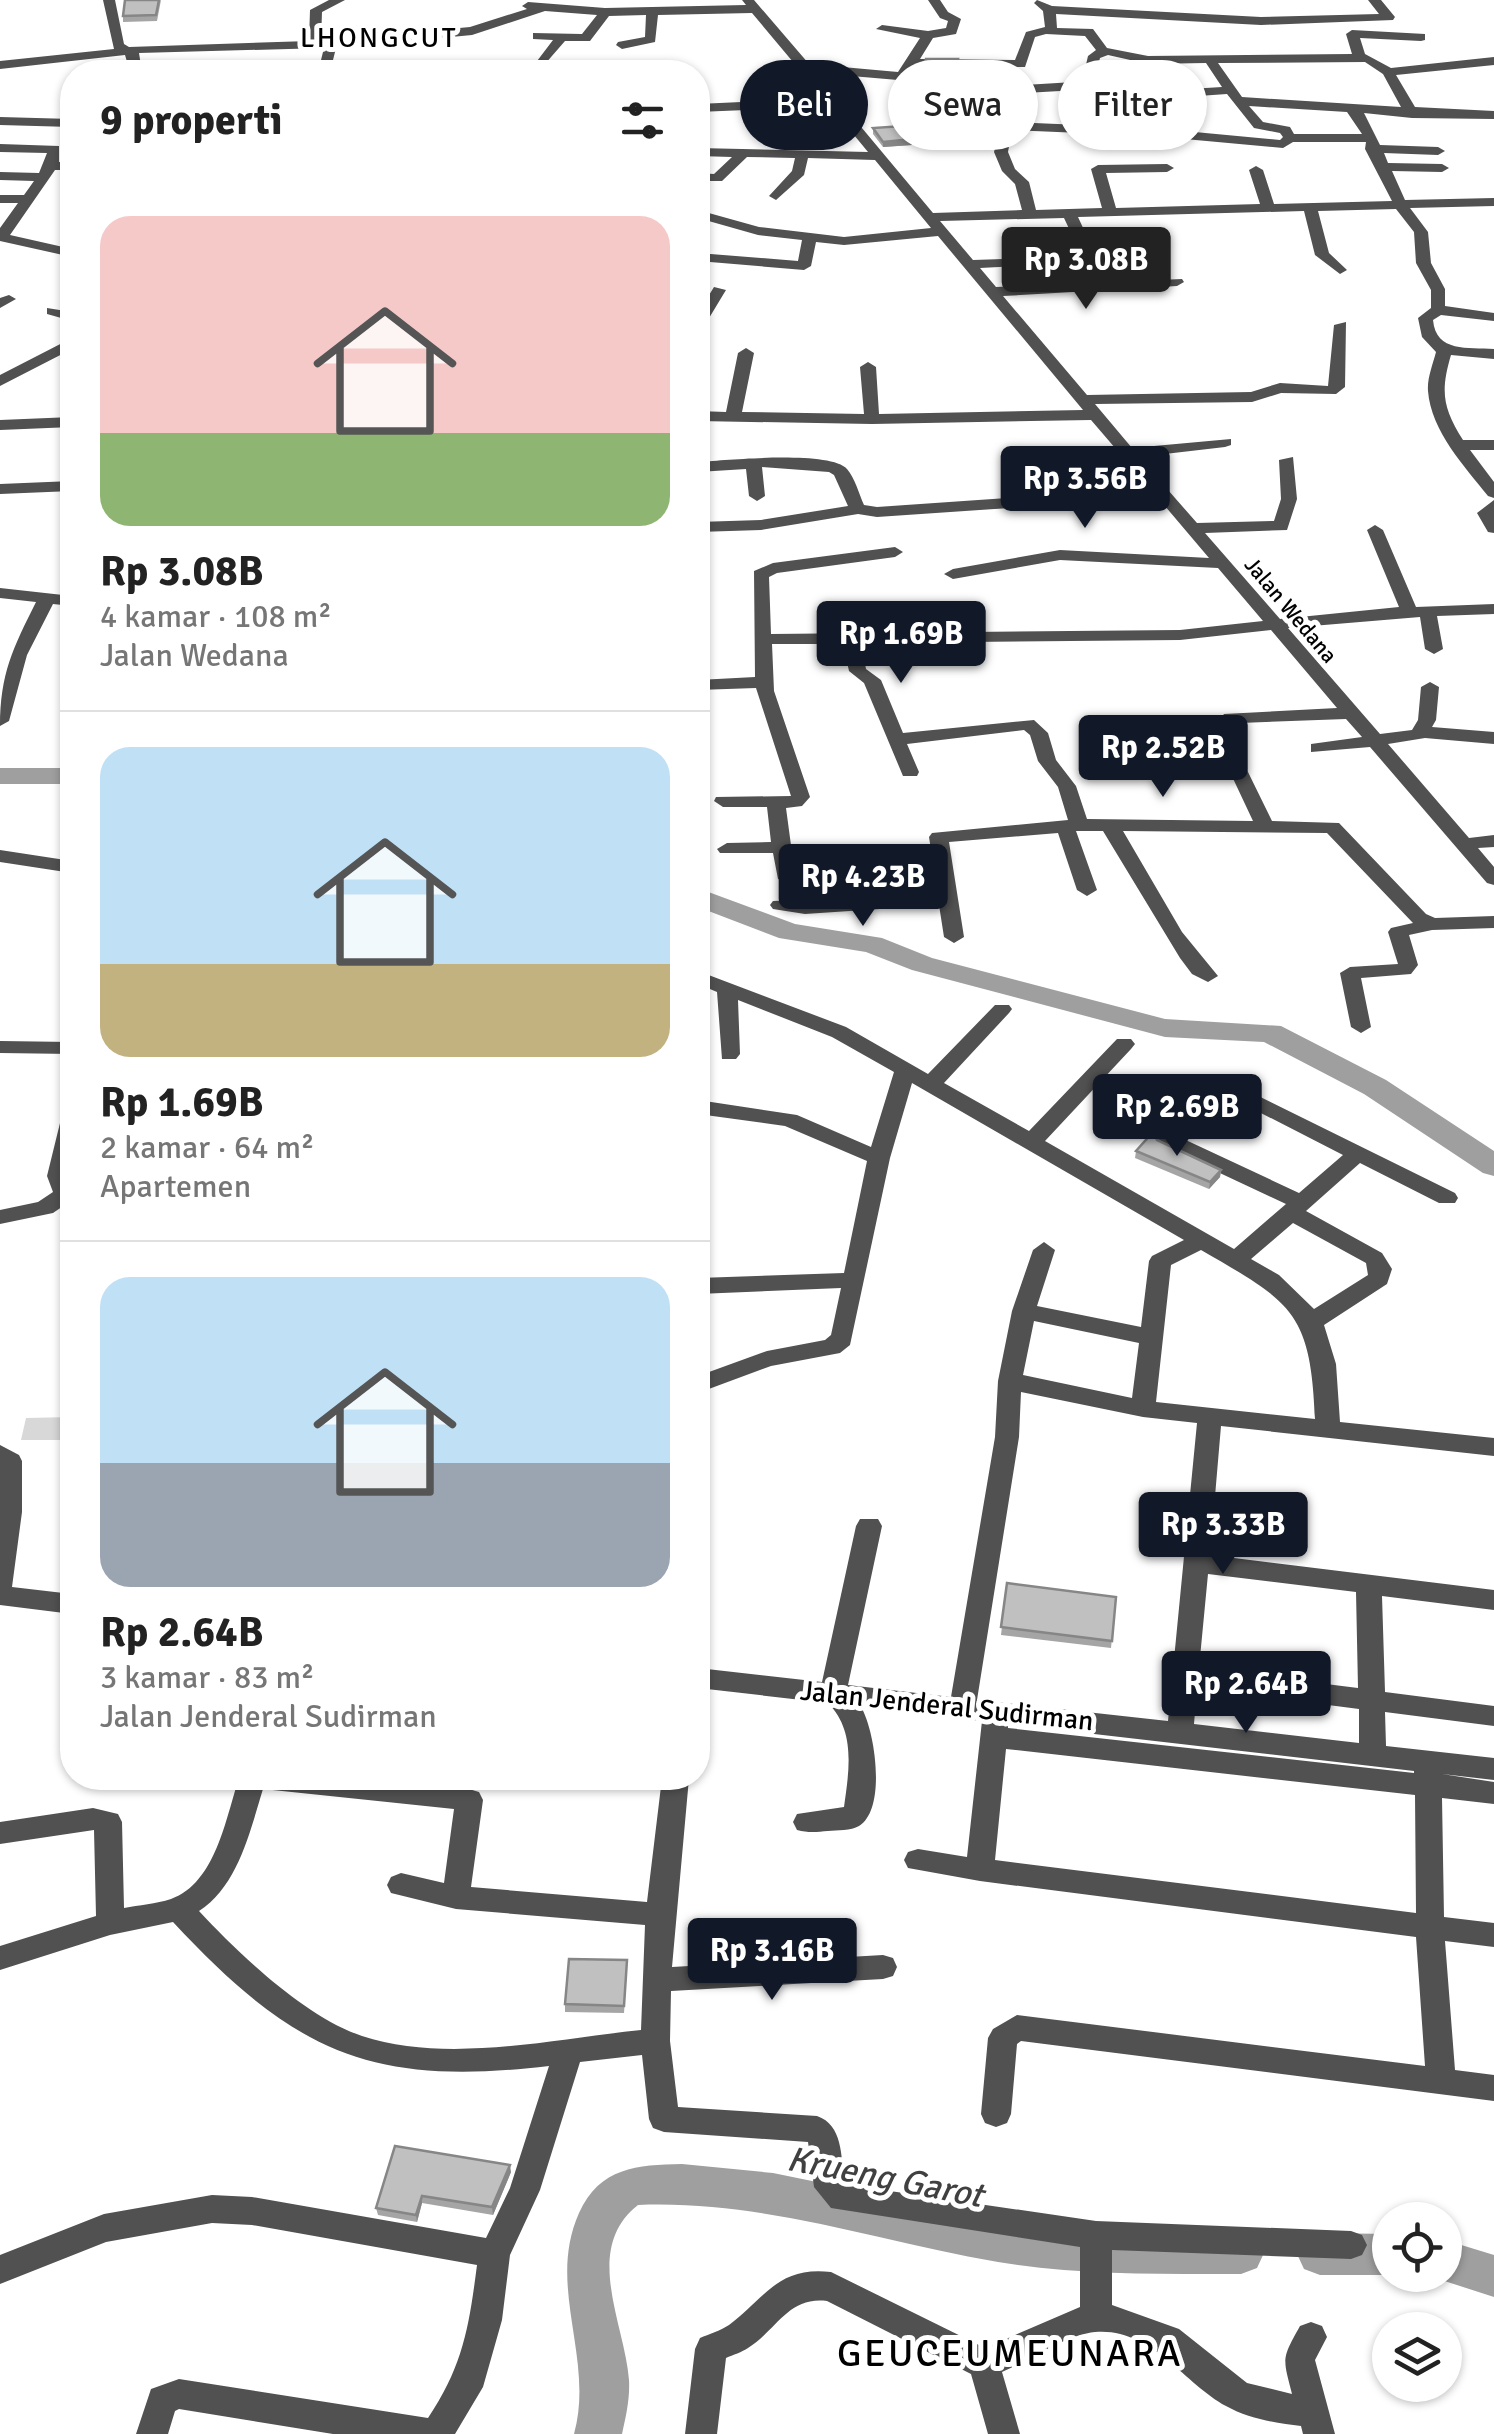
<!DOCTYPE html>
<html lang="id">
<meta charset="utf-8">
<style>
:root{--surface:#fff;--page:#f2f2f2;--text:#222;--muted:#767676;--line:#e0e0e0;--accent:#111827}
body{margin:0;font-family:Signika,sans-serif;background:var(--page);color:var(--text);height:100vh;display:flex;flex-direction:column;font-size:38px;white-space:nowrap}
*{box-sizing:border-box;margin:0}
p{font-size:32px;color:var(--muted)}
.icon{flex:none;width:55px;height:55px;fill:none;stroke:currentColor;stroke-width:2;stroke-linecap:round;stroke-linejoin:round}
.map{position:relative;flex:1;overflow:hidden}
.details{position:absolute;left:60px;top:60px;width:650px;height:1730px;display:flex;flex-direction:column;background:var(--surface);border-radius:40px;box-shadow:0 2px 8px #0004}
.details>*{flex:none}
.banner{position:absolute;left:740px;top:60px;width:602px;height:90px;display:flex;gap:20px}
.controls{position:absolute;left:1372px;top:2202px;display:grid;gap:20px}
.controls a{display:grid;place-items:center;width:90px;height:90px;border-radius:50%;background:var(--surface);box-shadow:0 2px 8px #0004;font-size:50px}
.price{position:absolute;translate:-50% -85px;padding:0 22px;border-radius:10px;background:var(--accent);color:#fff;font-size:32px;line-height:65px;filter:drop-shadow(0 2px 5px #0008)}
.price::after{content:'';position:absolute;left:50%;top:60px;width:30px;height:22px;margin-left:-15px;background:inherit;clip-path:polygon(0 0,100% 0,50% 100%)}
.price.active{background:#222;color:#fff}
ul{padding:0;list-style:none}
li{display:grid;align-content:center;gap:20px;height:530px;padding:0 40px}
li+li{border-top:2px solid var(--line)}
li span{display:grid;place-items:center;height:310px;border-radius:30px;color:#555}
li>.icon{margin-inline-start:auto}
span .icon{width:180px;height:180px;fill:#fffc;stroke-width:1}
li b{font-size:42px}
h2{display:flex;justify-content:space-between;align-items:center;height:120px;padding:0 40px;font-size:42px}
.tag{padding:0 35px;border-radius:45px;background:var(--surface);box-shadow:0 2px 8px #0004;font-size:35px;line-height:90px}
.tag.active{background:var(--accent);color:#fff}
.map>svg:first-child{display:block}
.green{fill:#d8d8d8}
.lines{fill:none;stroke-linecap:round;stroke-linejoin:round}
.river{fill:#9f9f9f;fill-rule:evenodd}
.minor{fill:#515151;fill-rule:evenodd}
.wall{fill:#a5a5a5}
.shaded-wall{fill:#868686}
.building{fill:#c0c0c0;stroke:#868686;stroke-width:2.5}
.labels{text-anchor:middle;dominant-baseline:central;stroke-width:10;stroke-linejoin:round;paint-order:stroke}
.far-street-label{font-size:22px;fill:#000;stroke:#fff}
.far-quarter-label{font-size:28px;letter-spacing:2.5px;fill:#000;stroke:#fff}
.street-label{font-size:28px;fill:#000;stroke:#fff}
.near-water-label{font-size:35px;font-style:italic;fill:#404040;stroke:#fff}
.near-quarter-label{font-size:38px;letter-spacing:2.5px;fill:#000;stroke:#fff}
</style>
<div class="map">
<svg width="1494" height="2434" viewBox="0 0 1494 2434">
<rect width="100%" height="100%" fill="#fff"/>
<path class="green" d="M72,1417V1440H21L26,1418Z"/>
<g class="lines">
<path class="river" d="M0,768H72V784H0Z
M703,890L795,924L882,938L932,958L1165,1019L1281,1026L1386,1080L1494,1151V1176L1483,1173L1364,1094L1264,1042L1165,1037L912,970L866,952L779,938L698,907V892Z
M682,2164L773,2173L1027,2225L1241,2232L1257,2238L1264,2253L1257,2268L1241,2274C1160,2274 1078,2275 998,2262C876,2241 763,2200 638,2205C582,2249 625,2324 629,2380C630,2399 626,2416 622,2434H574C595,2358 546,2287 579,2213C600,2167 637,2165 682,2164Z
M1320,2233L1390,2234L1392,2275H1320L1304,2269L1297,2254L1304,2239Z
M1445,2240L1494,2255V2297L1429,2276L1445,2275Z"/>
<path class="minor" d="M103,0H115L124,44L129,47L309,41L310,10L329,0H345L322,12L321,41L470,27L527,9L522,6L528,2L605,8L746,5L742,0H754L809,64L898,72L920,38L876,29L882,25L928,31L946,28L948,21L940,18L928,0H940L948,12L961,19L956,34L933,38L920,59L1015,60L1026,32L1045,27L1043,11L1034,3L1037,0L1052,6L1261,17L1379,14L1368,0H1381L1395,17L1393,20L1261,25L1056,14L1057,28L1093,29L1107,48L1148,56L1352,54L1346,34L1352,30L1425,34V40L1421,41L1360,38L1365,54L1391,68L1494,57V65L1396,75L1415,107L1494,111V119L1412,118L1364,113L1380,145L1438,147L1445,151L1438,155L1384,153L1388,163L1442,164L1449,168L1442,172L1392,171L1405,200L1494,198V206L1410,208L1428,232L1431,263L1445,289V306L1494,313V321L1441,315L1433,320C1436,353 1468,347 1494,349V359L1451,355C1440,392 1443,408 1463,440H1494V450H1470L1494,482V498L1488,496C1465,467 1431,431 1428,391C1427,378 1433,364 1436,352L1422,337L1418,318L1431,308V290L1416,263L1414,232L1396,209L1318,211L1329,253L1347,270L1340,274L1315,255L1304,211L1078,217L1096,256L1089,260L1082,256L1064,218L940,221L973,260L1030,258L1027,245L1039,242L1046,257L1039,265L980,268L996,287L1182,279L1184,282L1177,286L1003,296L1087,395L1251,392L1280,383L1328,386L1334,325L1346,322L1345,387L1336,394L1281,393L1252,402L1095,404L1132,448L1231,439V445L1225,447L1139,457L1197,523L1274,521L1281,499L1279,460L1293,457L1297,499L1287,530L1205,533L1280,619L1399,607L1367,530L1375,525L1383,530L1416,607L1494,604V614L1437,616L1443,649L1434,654L1425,649L1420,617L1288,628L1380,734L1412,730L1418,720L1421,687L1430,682L1439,687L1436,720L1432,727L1494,732V744L1425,738L1388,744L1469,838L1494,835V847L1478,848L1494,867V885L1487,883L1370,747L1311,752V744L1362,737L1346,719L1240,723L1247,770L1272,821L1339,823L1426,914L1435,918L1494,916V928L1432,930L1409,935L1418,965L1411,974L1361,978L1371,1027L1361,1033L1351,1027L1340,973L1350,967L1398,964L1388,932L1391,928L1413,923L1327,833L1123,831L1182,932L1218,976L1208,982L1192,974L1180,958L1103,831H1076L1097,890L1087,896L1077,890L1058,833L949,842L964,937L954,943L944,937L939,905L805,914L773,909L770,905L773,901L938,894L929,837L932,833L1068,820L1058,787L1038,761L1030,735L1024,730L907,744L919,772L917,776H903L864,683L849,671L843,644H772L774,691L810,797L802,806L786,808L795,875L785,881L778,879L773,853H720L717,849L727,843L771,842L767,807H723L714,801L716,797L791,796L756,688L698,690V680L755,677L754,571L773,563L895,547L903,552L895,557L777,573L769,577L771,634L1180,630L1263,621L1218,568L1060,560L953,579L944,574L953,569L1060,550L1209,558L1148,486L1075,492L1053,505L877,517L858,514L761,530L698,532V522L761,520L848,506L834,475L829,472L762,467L765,496L757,501L749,496L746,469L698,472V462C725,460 830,450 847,469C855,478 859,494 864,505L877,507L1049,495L1071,482L1140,477L1091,420L872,424L698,421V411L726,412L738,353L746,348L754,353L742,412L864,414L860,367L868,362L876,367L879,414L1083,410L938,236L844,245L816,242L811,266L804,270L698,261V253L798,261L802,240L758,235L698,218V210L759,227L844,237L931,228L875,160L808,158L804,175L776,200L769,196L792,171L795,158L747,157L722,181H698V173L714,174L732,157L698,156V148L868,152L821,95L779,96L768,109L698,112V104L763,101L770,89L814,87L752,13L658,15L655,42L622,49L616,45L618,42L645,37L646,15L609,16L590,41H565L538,72L531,69L553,40L533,39V33L582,34L597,15L545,11L472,35L336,48L330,72H318L324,48L139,53L142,72H130L125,55L0,69V61L114,49ZM1046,34L1085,36L1096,50L1088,56L1085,69L1074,82L1006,86V75L1000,71L994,75L993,85L913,80L909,76L913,67H1025L1035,37ZM1108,55L1148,64L1206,63L1222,87L1141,92L1087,83L1097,69L1100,58ZM1365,62L1383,74L1401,107L1242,97L1218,63ZM816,73L898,80L909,88L993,93L992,114L999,133L994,152L1002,171L1015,184L1022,210L933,213ZM1078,90L1141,100L1227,94L1254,128L1280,133L1283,137L1280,140L1152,128L1009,122L1006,94ZM1249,106L1347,112L1362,134H1294L1290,127L1263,122ZM1012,130L1152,136L1283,148L1293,142H1366L1365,149L1392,201L1274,204L1263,170L1256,166L1249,170L1260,204L1116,208L1106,173L1167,172L1174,168L1167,164L1098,165L1091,169L1102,208L1036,210L1029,182L1015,169L1008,152ZM1271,630L1337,708L1224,714L1221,718L1229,770L1253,821L1087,819L1076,786L1056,760L1048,733L1034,720L903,733L881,680L866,669L861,643L1180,640Z
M0,117L72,119V127L0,125Z
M0,144L59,146V162H72V170H55L10,235L72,249V257L0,241V228L18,203H0V195H24L34,181L0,180V172L39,173L47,153L0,152Z
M714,287L726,290L703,328L698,329V313Z
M9,295L16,299L0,308V298Z
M47,308L72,312V321L47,314Z
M72,338V349L0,386V375Z
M72,417V427L0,430V420Z
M72,481V491L0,494V484Z
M1494,500V533L1488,532L1477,513Z
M0,588L72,596V606L53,604L27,655L9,721L0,726C0,674 13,648 36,602L0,598Z
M0,850L72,861V873L0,862Z
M698,971L846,1027L928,1074L995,1005H1009L1012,1009L1009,1013L944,1083L1029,1131L1117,1039H1131L1135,1044L1131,1049L1045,1141L1234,1249L1286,1204L1158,1144L1152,1132L1199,1084L1222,1078L1455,1193L1458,1198L1455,1203H1439L1360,1163L1306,1211L1382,1253L1392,1269L1387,1284L1324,1325L1336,1364L1340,1422L1494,1438V1456L1221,1426L1210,1555L1494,1590V1610L1382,1596L1385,1692L1494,1706V1726L1385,1712L1386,1746L1494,1758V1780L1442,1774L1494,1782V1804L1442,1798L1444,1917L1494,1923V1947L1445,1941L1455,2070L1494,2075V2101L1021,2041L1017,2044L1011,2114L1007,2123L996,2127L985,2123L981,2114L988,2038L993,2029L1017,2015L1425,2066L1416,1937L980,1881L908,1868L904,1860L908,1852L918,1849L967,1857L982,1721L861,1707C875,1730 887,1809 859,1826C851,1831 837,1830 828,1831C817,1832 808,1833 797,1830L793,1822L797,1814L844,1807C849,1771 856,1731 828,1703L698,1688V1668L822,1682L856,1526L860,1519H878L882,1526L848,1685L951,1697L995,1437L998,1381L1012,1311L1033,1250L1044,1242L1055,1250L1037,1306L1141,1327L1149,1261L1152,1256L1184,1240L912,1083L890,1158L850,1345L840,1353L771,1366L698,1393V1376L767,1351L825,1340L831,1335L841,1288L698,1294V1278L844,1273L867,1161L785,1126L698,1114V1100L797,1115L871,1147L894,1072L832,1037L738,1000L740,1054L736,1059H722L717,992L698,984ZM1220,1092L1343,1155L1299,1193L1175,1135ZM1293,1223L1366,1263L1368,1275L1314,1309L1279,1275L1251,1259ZM1201,1250C1291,1302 1311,1311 1315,1419L1156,1402L1171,1265ZM1034,1321L1139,1343L1132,1398L1023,1375ZM1021,1392L1143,1417L1197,1423L1168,1721L977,1700L1019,1437ZM1208,1574L1356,1592L1358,1688L1199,1668ZM1197,1688L1359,1709V1743L1194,1724ZM1008,1724L1414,1771V1773L1008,1728ZM1006,1749L1415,1795L1416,1913L995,1860Z
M0,1041L72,1042V1054L0,1053Z
M72,1112L69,1176L72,1200L53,1213L0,1224V1210L38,1202L53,1192L47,1176L61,1119Z
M0,1445L19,1455L22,1461V1512L12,1587L72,1594V1614L0,1605Z
M239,1778H357L469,1789L479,1792L483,1800L471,1887L647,1902L662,1778H689L672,1967L883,1955L893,1958L897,1967L893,1976L883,1979L671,1991L670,2041L678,2107L817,2116C843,2125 841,2156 844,2180L849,2185L1096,2221L1351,2231L1362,2235L1367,2245L1362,2255L1351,2259L1112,2250V2305L1179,2329L1247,2383L1292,2394C1283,2358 1281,2360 1300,2326L1311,2322L1322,2326L1327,2337L1315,2360L1335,2434H1303L1301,2426C1276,2423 1249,2419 1226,2406C1184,2383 1150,2327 1095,2332C1069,2334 1027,2361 1002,2372L1020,2434H988L971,2374L827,2301C788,2296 777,2330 748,2348C742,2352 733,2355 726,2358L717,2434H685L695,2349L700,2338C709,2334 720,2331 729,2325C766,2297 778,2266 831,2272L985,2348L1080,2307V2247L831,2208L814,2187L808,2142L664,2132L653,2128L649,2119L642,2055L580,2062L540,2190L510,2255L502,2320L483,2387L455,2434H333L179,2409L175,2411L168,2434H136L151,2389L179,2379L428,2418C463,2366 469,2327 477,2265L252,2225L212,2223L106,2242L0,2284V2255L104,2214L212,2195L252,2197L486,2238L510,2188L549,2066C371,2087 295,2053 173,1922L110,1935L0,1970V1946L96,1916L94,1830L0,1844V1822L93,1808L118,1814L122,1822L124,1908C139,1905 156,1904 171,1899C216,1883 226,1817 239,1778ZM263,1789L454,1809L444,1883L401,1873L391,1877L387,1885L391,1893L456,1909L645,1925L641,2030C554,2039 447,2064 362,2036C305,2017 239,1954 199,1911C238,1886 250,1831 263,1789Z"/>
</g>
<path class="wall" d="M161,0L157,21L123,22V16Z
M958,59L956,79L925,77V66Z
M873,128L912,145L883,147L873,134Z
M1157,1140L1221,1170L1220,1177L1209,1189L1135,1158L1136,1151Z
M1007,1583L1116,1597L1111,1648L1001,1635Z
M627,1968L624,2013L565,2012V2004Z
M511,2172L493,2215L422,2203L417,2222L378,2215L376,2208Z"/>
<path class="shaded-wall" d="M912,139V145L883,147V142Z
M1221,1170L1220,1177L1209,1189L1210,1182Z
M510,2165L511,2172L493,2215L492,2207Z
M422,2196V2203L417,2222L416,2215Z"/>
<path class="building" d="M125,0H159L156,15L123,16Z
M926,59H958L956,67L925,66Z
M903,126L912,139L883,142L873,128Z
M1153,1132L1157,1140L1221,1170L1210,1182L1136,1151Z
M1007,1583L1116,1597L1112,1641L1001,1627Z
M569,1959L627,1960L624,2006L565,2004Z
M395,2146L510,2165L492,2207L422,2196L416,2215L376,2208Z"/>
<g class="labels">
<g class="far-street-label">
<text transform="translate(1291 610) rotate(50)">Jalan Wedana</text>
</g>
<g class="far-quarter-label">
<text x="379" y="38">LHONGCUT</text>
</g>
<g class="street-label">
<text transform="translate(947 1706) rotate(6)">Jalan Jenderal Sudirman</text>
</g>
<g class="near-water-label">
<text transform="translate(885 2177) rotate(11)">Krueng Garot</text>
</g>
<g class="near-quarter-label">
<text x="1010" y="2353">GEUCEUMEUNARA</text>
</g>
</g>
</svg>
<div class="controls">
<a><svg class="icon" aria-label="locate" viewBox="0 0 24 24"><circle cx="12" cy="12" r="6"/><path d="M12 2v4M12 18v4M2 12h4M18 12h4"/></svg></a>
<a><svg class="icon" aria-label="layers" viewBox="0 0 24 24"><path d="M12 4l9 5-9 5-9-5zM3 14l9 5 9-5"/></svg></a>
</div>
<b class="price active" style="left:1086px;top:312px">Rp 3.08B</b>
<b class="price" style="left:1085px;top:531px">Rp 3.56B</b>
<b class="price" style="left:901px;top:686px">Rp 1.69B</b>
<b class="price" style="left:1163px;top:800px">Rp 2.52B</b>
<b class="price" style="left:863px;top:929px">Rp 4.23B</b>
<b class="price" style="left:1177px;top:1159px">Rp 2.69B</b>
<b class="price" style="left:1223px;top:1577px">Rp 3.33B</b>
<b class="price" style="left:1246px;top:1736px">Rp 2.64B</b>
<b class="price" style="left:772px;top:2003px">Rp 3.16B</b>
<div class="banner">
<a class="tag active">Beli</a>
<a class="tag">Sewa</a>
<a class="tag">Filter</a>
</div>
<section class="details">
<h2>9 properti<svg class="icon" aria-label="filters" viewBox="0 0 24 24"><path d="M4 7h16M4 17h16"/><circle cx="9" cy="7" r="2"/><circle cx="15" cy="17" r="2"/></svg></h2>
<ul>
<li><span style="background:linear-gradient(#f6c9c9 70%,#8fb573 0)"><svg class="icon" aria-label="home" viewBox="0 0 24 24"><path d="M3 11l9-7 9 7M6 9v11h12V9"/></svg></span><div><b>Rp 3.08B</b><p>4 kamar · 108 m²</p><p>Jalan Wedana</p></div></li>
<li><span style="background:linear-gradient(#bfe0f5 70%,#c2b280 0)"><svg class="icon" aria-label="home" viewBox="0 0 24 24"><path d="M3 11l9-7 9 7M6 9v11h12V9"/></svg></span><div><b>Rp 1.69B</b><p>2 kamar · 64 m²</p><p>Apartemen</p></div></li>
<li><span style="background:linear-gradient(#bfe0f5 60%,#9aa5b1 0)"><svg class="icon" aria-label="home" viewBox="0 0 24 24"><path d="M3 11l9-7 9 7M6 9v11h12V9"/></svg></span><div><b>Rp 2.64B</b><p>3 kamar · 83 m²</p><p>Jalan Jenderal Sudirman</p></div></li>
</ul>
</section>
</div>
